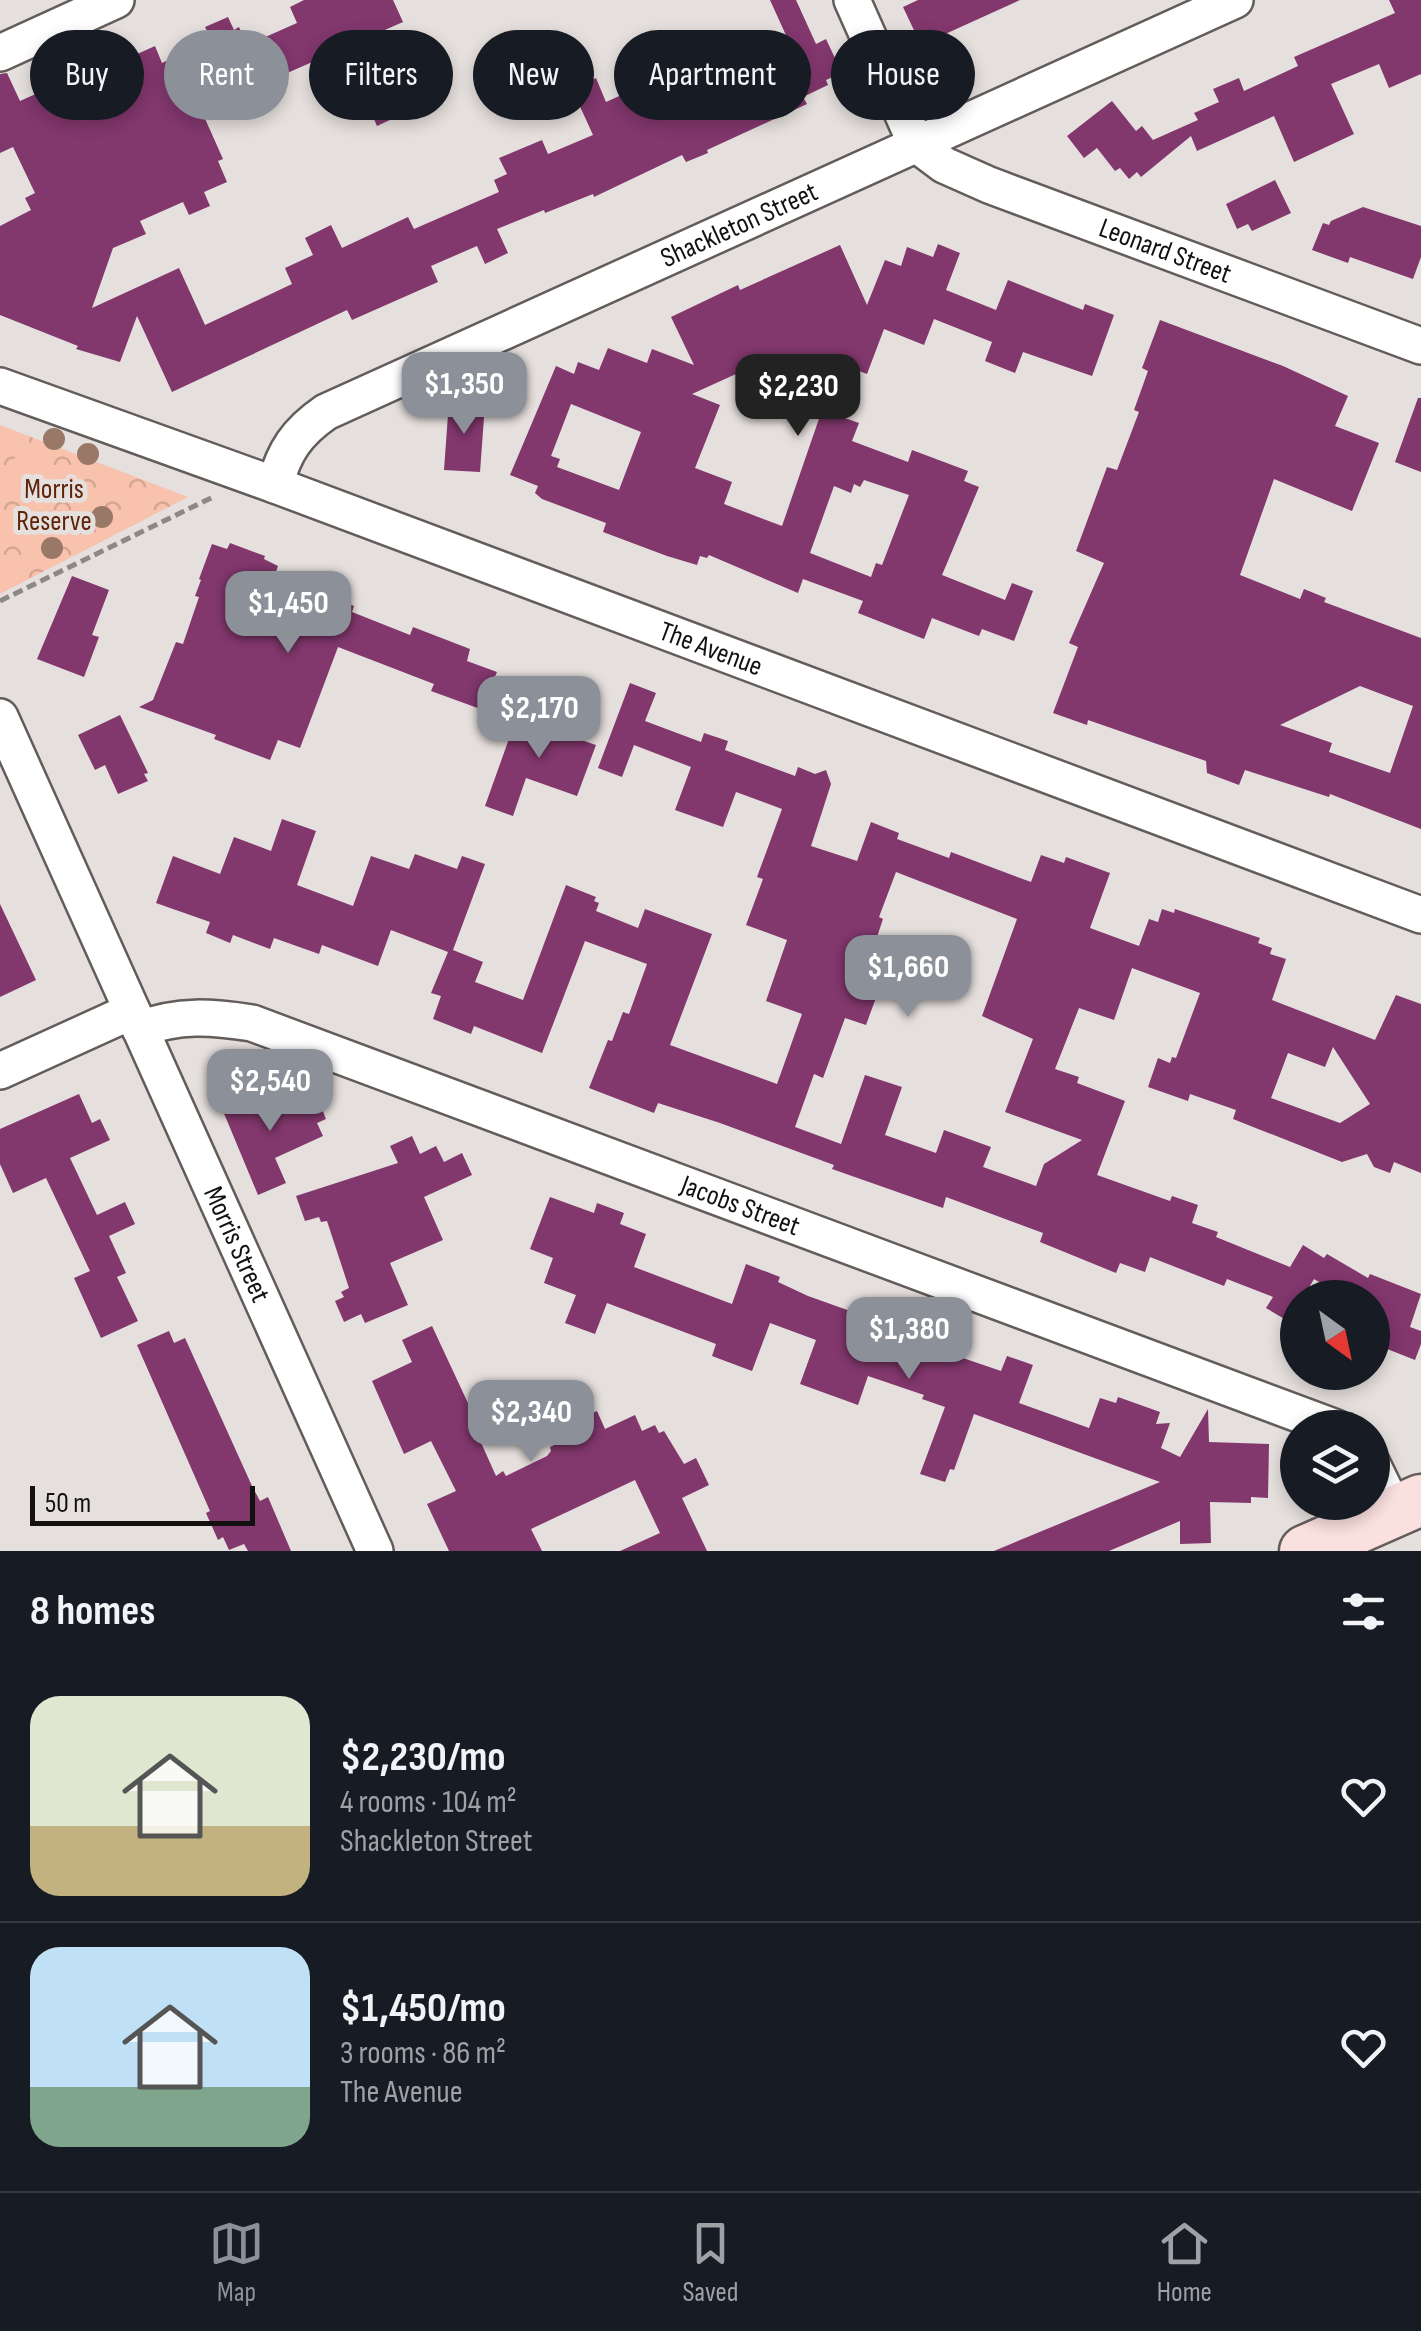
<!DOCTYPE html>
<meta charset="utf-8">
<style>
:root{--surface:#171b24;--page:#242831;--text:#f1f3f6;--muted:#9ea1a6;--line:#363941;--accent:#8c9099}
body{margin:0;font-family:"Sofia Sans Condensed",sans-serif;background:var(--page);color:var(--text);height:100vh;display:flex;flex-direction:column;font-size:38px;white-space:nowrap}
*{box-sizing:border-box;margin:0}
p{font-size:32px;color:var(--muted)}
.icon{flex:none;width:55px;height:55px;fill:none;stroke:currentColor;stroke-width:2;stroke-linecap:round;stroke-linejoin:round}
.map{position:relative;height:1551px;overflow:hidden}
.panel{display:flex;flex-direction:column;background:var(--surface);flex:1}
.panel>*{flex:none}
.hud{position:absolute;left:30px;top:30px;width:1362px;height:90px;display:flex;gap:20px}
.needle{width:65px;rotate:147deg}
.fabs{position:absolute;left:1280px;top:1280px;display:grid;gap:20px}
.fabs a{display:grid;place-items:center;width:110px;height:110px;border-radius:50%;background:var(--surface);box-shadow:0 5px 15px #0003;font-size:50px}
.scale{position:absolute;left:30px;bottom:25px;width:225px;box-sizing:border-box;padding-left:10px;border:5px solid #131110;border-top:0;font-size:28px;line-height:35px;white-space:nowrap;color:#131110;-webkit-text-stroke:8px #e5dfdd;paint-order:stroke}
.price{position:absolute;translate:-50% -85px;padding:0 22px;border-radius:20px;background:var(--accent);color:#fff;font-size:32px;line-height:65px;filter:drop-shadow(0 2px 5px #0008)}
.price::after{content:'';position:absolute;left:50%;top:60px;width:30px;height:22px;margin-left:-15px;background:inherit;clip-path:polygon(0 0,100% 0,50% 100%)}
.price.current{background:#222;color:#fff}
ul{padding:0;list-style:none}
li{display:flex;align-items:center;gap:30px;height:250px;padding:0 30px}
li+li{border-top:2px solid var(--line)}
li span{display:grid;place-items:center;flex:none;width:280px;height:200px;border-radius:30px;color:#555}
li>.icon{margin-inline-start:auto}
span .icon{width:120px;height:120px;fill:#fffc;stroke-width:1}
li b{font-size:42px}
h2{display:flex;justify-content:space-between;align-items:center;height:120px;padding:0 30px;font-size:42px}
.pill{padding:0 35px;border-radius:45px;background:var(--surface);box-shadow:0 5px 15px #0003;font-size:35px;line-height:90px}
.pill.current{background:var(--accent);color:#fff}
.tab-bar{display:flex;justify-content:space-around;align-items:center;height:140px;border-top:2px solid var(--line);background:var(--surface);font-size:28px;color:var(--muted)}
.tab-bar a{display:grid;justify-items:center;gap:5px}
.tab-bar .current{color:var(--accent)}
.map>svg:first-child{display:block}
.park{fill:url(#park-crowns)}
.garden{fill:#f8c2ad}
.building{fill:#82376d;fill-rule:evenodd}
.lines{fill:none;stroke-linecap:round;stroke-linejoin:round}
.street-casing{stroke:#625c5a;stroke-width:40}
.secondary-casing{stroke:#625c5a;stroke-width:55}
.path{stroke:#8c8886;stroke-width:5;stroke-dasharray:10 5;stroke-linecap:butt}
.street{stroke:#fff;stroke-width:35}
.secondary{stroke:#fae0df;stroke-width:50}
.tree{fill:#9a7868}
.labels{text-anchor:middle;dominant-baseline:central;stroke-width:10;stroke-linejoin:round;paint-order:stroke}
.street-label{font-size:28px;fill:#131110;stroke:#e5dfdd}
.park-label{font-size:28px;fill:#5d2409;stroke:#e5dfdd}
</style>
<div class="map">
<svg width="1421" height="1551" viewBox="0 0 1421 1551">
<defs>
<pattern id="park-crowns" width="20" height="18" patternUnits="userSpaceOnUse" patternTransform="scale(2.5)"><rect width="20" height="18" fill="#f8c2ad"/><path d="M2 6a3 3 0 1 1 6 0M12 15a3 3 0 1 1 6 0" fill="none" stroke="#d4a694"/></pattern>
</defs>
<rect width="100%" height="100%" fill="#e5dfdd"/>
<path class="park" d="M0,425L188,497L0,594Z"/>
<path class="garden" d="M15,457L54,468L44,503L5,492Z"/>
<path class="building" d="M304,0H393L403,22L285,74L278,59L229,82L231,88L198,103L223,159L218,161L227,182L204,192L210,206L189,215L183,202L140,221L146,234L113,248L92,308L179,268L205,325L292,284L285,268L313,255L305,238L331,225L342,248L408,217L414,229L499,192L494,180L507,174L499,158L542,140L548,154L593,135L572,89L596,78L606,102L736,43L750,74L794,53L770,0H796L816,44L826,39L842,73L826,80L828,85L803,97L807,104L707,150L708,153L686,162L682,155L594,197L593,194L545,213L544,210L497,229L508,253L485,264L477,246L431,266L438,282L352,320L347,310L172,392L137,316L120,362L76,349L78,346L0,315V226L31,210L25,198L35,193L13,147L0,153V74L7,73L20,101L80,74L82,79L155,46L162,63L211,39L205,27L228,17L234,30L239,27L247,45L297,23L290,7Z
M918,0H1020L921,45L903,7Z
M1389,0H1421V74L1389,88L1379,64L1331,84L1354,134L1294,162L1274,116L1197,151L1191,136L1141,177L1137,172L1129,179L1120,168L1115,171L1097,148L1084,158L1067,136L1112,101L1136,131L1142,126L1153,140L1198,120L1194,113L1219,102L1213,89L1239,78L1244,91L1298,66L1294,57L1395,13Z
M410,73L424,104L377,126L363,94Z
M1275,180L1291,213L1252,231L1248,224L1237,229L1226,204Z
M1363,207L1421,226V257L1413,279L1350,257L1348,263L1312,250L1323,223L1329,225L1331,221Z
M938,244L960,253L946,290L996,310L1008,280L1083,310L1085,304L1114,315L1092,376L1023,352L1015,373L985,361L992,342L934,319L924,345L884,329L867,374L812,354L775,371L769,359L692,394L720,405L695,468L732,482L724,504L782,526L822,410L859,423L852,441L908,462L912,450L968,471L964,481L979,487L942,575L1005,600L1012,583L1033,591L1014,641L982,629L979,636L932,618L924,639L858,613L863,601L803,579L798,593L709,555L707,558L700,556L697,565L667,556L603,532L606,523L542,499L535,493L538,486L510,475L556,366L574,374L578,362L599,370L608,348L647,363L652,349L694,365L671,317L738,285L740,290L840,245L867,305L885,260L901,266L907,247L933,257ZM571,404L641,432L619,490L557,467L560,459L551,456ZM864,480L909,495L882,565L876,563L871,577L810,553L834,486L851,493L854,484L860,487Z
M1160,320L1283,366L1348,396L1335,426L1379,443L1352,511L1274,479L1240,575L1300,599L1304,589L1326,598L1324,602L1421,638V829L1330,794L1329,797L1245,770L1239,785L1207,773L1206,761L1088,720L1087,725L1053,713L1078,647L1069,643L1104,563L1076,551L1107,467L1117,470L1139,412L1134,410L1148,371L1142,368ZM1360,686L1413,706L1390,773L1329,752L1332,743L1280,725Z
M1418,398H1421V472L1395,462Z
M449,401L485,404L480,472L444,470Z
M230,543L265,556L264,559L278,566L274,578L354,606L352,612L410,635L413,627L470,649L467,661L497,672L493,681L504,685L494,714L431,691L434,684L338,647L300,748L278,740L270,760L214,739L216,735L139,707L153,700L176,642L183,644L199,597L195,596L201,580L199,579L212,544L227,549Z
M72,576L109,590L92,635L99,637L84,677L37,659Z
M630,683L656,693L645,721L701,742L704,733L728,741L725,750L795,776L798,767L815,774L826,770L831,784L811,846L857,861L871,822L899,833L897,839L949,858L951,852L1031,882L1041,855L1064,863L1066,857L1110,873L1090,928L1139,946L1149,919L1158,922L1162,909L1174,913L1175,909L1260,938L1258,943L1272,948L1270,954L1286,959L1272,1000L1375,1040L1396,995L1421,1004V1173L1394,1162L1390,1173L1374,1167L1367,1154L1342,1162L1233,1119L1236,1110L1190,1094L1188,1101L1148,1087L1158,1058L1170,1063L1172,1057L1176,1058L1200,993L1132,968L1114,1020L1079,1008L1055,1069L1079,1077L1077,1083L1125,1101L1097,1175L1170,1201L1172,1196L1198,1205L1192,1223L1218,1232L1216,1237L1290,1267L1303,1245L1324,1258L1327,1254L1368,1278L1370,1274L1421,1294L1410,1327L1421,1331V1344L1415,1360L1372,1343V1298H1346L1314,1279L1303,1298H1298V1327L1266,1308L1273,1297L1227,1279L1224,1286L1150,1257L1145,1272L1120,1263L1116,1273L1040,1242L1043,1233L946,1197L943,1208L832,1169L834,1165L720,1123L658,1103L654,1113L589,1088L608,1040L612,1041L623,1012L629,1014L647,964L585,941L542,1053L474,1026L471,1034L433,1019L441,996L431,993L448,952L391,930L378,966L322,945L319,954L274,938L270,949L233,935L230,943L206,933L210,922L156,903L173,856L220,874L234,837L271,851L282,819L316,831L297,885L353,906L371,856L409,869L415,854L457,869L462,856L485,864L453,950L483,962L475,982L523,1000L566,885L596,897L594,901L599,903L596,911L638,928L645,909L712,934L670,1045L777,1084L802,1014L766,1001L787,940L746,925L763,879L757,877L782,809L736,792L723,827L675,810L691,767L634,745L622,777L598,768ZM896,872L1017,919L982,1016L1033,1039L1005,1112L1082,1140L1044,1164L1036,1186L983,1167L991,1147L944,1130L936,1153L885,1135L902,1087L865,1075L841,1144L795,1127L814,1074L823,1078L845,1018L866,1025L893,951L890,950L891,945L876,940L883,919L879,917ZM1333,1047L1370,1104L1340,1123L1271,1098L1288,1053L1325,1067Z
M520,708L564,723L561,733L596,745L577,796L526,778L513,816L485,806Z
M120,715L148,773L144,774L148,781L118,794L105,765L95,770L78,735Z
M0,904L36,980L0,997Z
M242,1089L252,1112L288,1097L293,1108L317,1097L326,1119L317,1123L323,1136L275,1158L286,1183L258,1195L218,1099Z
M79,1094L92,1123L100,1119L110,1140L70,1158L97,1215L125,1202L135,1224L109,1236L126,1273L117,1277L138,1321L101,1338L74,1278L90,1271L46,1178L13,1193L0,1164V1129Z
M412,1136L420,1154L436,1146L444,1162L462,1153L472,1175L424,1197L443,1240L390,1263L408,1305L365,1323L361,1314L344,1322L335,1301L344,1297L341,1292L349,1288L327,1221L321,1222L319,1217L305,1221L296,1196L398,1163L390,1146Z
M550,1197L594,1213L597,1203L624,1213L620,1224L646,1234L634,1267L732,1304L746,1264L780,1277L778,1282L808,1296L867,1317L865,1323L913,1341L1001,1371L1007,1356L1033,1365L1019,1403L1089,1428L1100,1398L1116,1403L1118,1397L1160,1412L1156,1424L1170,1423L1161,1448L1180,1457L1208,1409L1209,1442L1269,1444L1268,1498L1251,1497V1503L1210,1502L1211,1543L1180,1544V1521L1109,1551H994L1160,1482L974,1414L954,1470L950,1469L945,1482L920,1474L945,1407L922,1399L924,1395L868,1376L858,1405L800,1384L816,1340L770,1323L752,1371L712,1356L716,1344L607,1303L595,1334L565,1323L576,1295L544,1283L553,1258L530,1249Z
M432,1326L474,1416L470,1418L496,1476L503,1471L506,1476L547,1456L551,1451L550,1447L570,1438L565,1425L597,1411L605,1429L635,1415L642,1431L655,1425L659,1433L664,1431L684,1464L696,1458L709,1485L682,1498L707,1551H620L660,1533L635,1480L531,1529L542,1551H449L427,1504L456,1491L431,1441L404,1454L372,1381L412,1362L402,1340Z
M169,1331L174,1343L185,1338L252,1486L260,1501L268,1497L291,1551H248L244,1544L229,1550L223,1537L218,1540L206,1513L210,1511L137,1345Z"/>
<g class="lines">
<defs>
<g id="street">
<path id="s1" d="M852,0L916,144L944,165L989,185L1421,346"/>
<path d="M0,53L116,0"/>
<path id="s2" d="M0,386L275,485L1421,915"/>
<path id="s3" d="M275,485C284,451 297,432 326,412L1235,0"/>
<path id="s4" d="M0,717L375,1551"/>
<path id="s5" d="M140,1029C179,1014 212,1017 252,1023L1336,1428"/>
<path d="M0,1071L132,1011"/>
<path d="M1372,1464L1395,1511"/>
</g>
<path id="secondary" d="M1305,1551L1421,1500"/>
</defs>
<use href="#street" class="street-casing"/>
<use href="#secondary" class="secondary-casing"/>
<path class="path" d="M0,601L213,497"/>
<use href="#street" class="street"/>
<use href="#secondary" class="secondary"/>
</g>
<g class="tree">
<circle cx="54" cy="439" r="11"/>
<circle cx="88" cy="454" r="11"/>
<circle cx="102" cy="517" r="11"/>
<circle cx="78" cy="523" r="11"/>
<circle cx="52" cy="548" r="11"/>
</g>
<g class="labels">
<g class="street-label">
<text stroke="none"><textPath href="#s3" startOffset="545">Shackleton Street</textPath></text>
<text stroke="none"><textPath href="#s1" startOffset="430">Leonard Street</textPath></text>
<text stroke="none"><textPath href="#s2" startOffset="758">The Avenue</textPath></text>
<text stroke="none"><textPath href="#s5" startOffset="635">Jacobs Street</textPath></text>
<text stroke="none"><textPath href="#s4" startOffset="578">Morris Street</textPath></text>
</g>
<g class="park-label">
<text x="54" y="489">Morris<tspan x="54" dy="32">Reserve</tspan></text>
</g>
</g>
</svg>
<div class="fabs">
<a><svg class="needle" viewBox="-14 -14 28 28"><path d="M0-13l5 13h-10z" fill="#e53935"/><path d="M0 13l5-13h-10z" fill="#9ea1a6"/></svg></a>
<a><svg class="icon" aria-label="layers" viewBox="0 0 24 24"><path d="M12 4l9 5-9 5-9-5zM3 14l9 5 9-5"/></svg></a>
</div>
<div class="scale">50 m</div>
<b class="price" style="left:464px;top:437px">$1,350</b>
<b class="price current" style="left:798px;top:439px">$2,230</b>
<b class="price" style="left:288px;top:656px">$1,450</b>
<b class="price" style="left:539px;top:761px">$2,170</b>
<b class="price" style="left:908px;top:1020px">$1,660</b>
<b class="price" style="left:270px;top:1134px">$2,540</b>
<b class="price" style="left:909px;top:1382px">$1,380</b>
<b class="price" style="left:531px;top:1465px">$2,340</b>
<div class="hud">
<a class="pill">Buy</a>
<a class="pill current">Rent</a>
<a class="pill">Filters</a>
<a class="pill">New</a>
<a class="pill">Apartment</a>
<a class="pill">House</a>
</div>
</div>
<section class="panel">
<h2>8 homes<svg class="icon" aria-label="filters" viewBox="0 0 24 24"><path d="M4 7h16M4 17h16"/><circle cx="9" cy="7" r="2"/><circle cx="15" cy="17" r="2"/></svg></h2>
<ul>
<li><span style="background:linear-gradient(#dfe7d0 65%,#c2b280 0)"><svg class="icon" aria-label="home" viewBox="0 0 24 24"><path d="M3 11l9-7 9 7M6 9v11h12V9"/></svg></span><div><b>$2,230/mo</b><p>4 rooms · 104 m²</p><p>Shackleton Street</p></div><svg class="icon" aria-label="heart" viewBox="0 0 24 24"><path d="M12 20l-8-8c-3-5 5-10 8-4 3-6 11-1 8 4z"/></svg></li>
<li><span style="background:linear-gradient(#bfe0f5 70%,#7fa58c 0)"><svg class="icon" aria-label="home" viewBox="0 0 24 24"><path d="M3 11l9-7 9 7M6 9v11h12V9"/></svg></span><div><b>$1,450/mo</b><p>3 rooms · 86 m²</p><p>The Avenue</p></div><svg class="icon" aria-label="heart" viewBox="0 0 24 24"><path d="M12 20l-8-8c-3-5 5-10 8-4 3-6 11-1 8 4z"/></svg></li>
</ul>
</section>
<nav class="tab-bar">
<a class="current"><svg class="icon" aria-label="map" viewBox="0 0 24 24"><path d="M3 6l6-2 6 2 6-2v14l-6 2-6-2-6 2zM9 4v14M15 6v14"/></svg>Map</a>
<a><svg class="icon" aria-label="saved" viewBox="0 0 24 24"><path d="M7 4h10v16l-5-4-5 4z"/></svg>Saved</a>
<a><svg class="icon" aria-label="home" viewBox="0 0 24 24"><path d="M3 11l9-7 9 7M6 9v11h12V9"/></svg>Home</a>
</nav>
